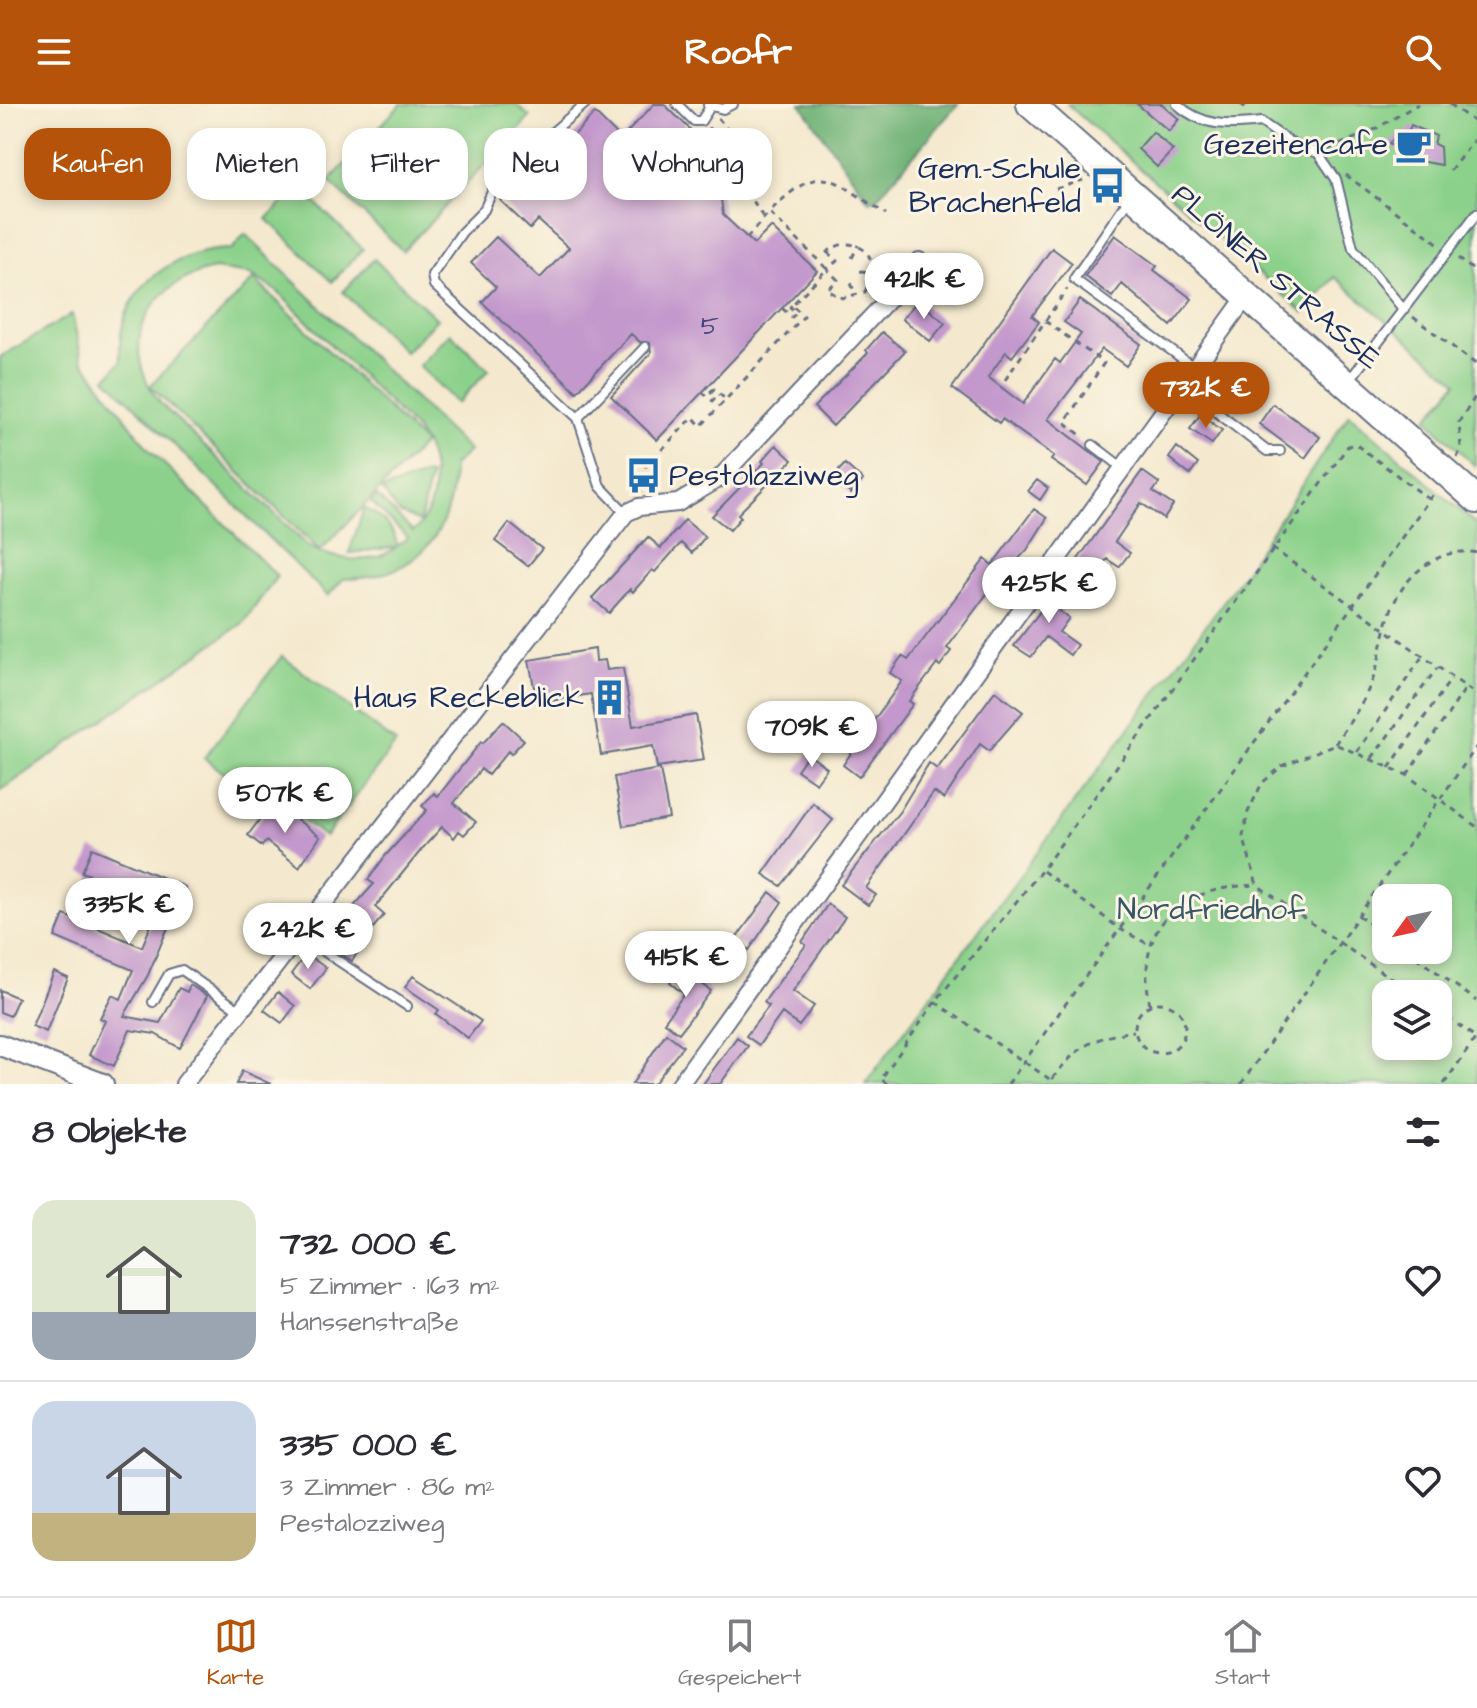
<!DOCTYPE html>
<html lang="de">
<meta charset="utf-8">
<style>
:root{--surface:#fff;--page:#f7f7f7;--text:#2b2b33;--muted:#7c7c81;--line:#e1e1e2;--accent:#b45309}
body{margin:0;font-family:"Architects Daughter",sans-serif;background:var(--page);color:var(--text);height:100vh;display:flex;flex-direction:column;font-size:30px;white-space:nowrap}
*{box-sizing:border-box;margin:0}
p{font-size:26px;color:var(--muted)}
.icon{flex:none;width:44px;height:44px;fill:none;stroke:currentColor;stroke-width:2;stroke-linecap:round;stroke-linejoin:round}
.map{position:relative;height:980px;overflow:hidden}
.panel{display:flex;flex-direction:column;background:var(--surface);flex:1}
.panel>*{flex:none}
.banner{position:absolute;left:24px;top:24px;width:800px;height:72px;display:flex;gap:16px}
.needle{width:52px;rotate:237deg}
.fabs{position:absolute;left:1372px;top:780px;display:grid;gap:16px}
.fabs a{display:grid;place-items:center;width:80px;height:80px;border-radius:16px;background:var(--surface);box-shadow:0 4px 12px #0003;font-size:40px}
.price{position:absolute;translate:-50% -68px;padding:0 18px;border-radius:28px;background:#fff;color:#222;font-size:26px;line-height:52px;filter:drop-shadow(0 2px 4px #0008)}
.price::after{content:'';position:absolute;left:50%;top:48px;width:24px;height:18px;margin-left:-12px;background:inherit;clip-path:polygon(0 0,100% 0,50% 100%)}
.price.current{background:var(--accent);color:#fff}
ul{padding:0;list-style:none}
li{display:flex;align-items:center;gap:24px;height:200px;padding:0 32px}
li+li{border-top:2px solid var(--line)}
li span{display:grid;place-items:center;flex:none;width:224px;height:160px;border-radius:24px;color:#555}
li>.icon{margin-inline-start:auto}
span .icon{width:96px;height:96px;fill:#fffc;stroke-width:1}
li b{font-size:34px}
h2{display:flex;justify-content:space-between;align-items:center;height:96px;padding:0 32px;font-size:34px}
.pill{padding:0 28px;border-radius:24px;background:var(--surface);box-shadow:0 4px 12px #0003;font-size:28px;line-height:72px}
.pill.current{background:var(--accent);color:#fff}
header{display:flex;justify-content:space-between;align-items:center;height:104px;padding:0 32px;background:var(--accent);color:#fff;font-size:36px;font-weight:700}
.tabs{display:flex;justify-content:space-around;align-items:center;height:112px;border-top:2px solid var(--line);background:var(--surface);font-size:22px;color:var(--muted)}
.tabs a{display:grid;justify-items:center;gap:4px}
.tabs .current{color:var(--accent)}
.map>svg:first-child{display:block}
.green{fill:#8cd18b;stroke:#548074;stroke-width:2;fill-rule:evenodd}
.forest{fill:#71b377;stroke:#46716a;stroke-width:2}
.building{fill:#c398cc;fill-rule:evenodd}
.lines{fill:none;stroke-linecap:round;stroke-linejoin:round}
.service-casing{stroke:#677085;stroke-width:12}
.minor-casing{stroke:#677085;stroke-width:20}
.tertiary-casing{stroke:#677085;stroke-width:24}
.primary-casing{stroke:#677085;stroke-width:30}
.path{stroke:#677085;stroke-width:3;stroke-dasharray:6 6;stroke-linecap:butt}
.service{stroke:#fff;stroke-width:8}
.minor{stroke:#fff;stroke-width:16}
.tertiary{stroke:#fff;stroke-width:20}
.primary{stroke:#fff;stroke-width:26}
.labels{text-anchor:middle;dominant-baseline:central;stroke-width:6;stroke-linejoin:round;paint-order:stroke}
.number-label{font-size:26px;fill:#45497a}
.poi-label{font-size:30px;fill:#1b2f5e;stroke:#fcf5e5;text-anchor:end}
.street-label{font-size:30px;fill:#1b2f5e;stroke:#fcf5e5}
.park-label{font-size:30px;fill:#375869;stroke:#fcf5e5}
</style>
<header><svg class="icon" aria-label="menu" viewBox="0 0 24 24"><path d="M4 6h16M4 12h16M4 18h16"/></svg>Roofr<svg class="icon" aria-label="search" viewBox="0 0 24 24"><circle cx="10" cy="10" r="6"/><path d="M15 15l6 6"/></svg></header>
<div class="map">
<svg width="1477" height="980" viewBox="0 0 1477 980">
<rect width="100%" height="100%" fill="#fcf5e5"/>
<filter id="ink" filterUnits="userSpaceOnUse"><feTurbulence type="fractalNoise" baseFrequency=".0125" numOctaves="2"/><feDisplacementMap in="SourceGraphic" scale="16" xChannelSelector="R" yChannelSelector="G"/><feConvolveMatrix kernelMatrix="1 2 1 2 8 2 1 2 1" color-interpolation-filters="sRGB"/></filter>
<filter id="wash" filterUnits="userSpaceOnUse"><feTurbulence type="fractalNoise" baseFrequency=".006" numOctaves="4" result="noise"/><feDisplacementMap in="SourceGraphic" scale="32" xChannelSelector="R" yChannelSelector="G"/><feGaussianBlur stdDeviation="1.8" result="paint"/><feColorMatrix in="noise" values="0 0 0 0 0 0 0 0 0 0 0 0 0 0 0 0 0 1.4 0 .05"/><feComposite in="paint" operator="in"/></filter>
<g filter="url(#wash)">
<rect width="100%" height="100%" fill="#f4e9ce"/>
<path class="green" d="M401,0H516L530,13L403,147L329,77Z
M1067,0H1477L1475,362L1427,315L1457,278L1335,173L1304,209Z
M298,82L363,145L332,178L267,115Z
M245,130L469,347L453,362C453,433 414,475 343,475L328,492L106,274L121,258C112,190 169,145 232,145ZM214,165L250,170L278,188L416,326L424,339L254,175L150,282L320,447L425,339C438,367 437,407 413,428L377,392L371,398L408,434L397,442C395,423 381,412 364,404L349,449L396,443C372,463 335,456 309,443L161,300C115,243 146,179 214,165Z
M374,155L437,215L405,248L343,188Z
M72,210L82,256L148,344L277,472L243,519L0,687V253Z
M450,229L489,266L457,299L419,262Z
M1349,310L1477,421V980H865L1235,482ZM1386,794H1438V846H1386ZM1386,890H1438V942H1386Z
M426,370L430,372L420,418L399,409L382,386Z
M282,552L396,639L325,733L268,689L261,697L204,654Z"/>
<path class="forest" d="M801,0H958L876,95L869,97Z"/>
<g id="blocks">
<path class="building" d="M654,0H664L699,34L709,24L737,51L736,75L720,86L723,111L754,140L771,123L817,167L657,336L611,292L651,249L650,239L640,238L631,230L577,288L482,198L496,183L471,159L496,133L540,174L569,144L538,116L530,125L500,96L517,79L509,72L525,56L538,69L595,9L621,35Z
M1137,0H1162L1179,15L1169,27Z
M1411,21L1436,32L1434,40L1440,43L1441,61L1408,55L1389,39L1403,27L1408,28Z
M1153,28L1173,46L1157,63L1138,45Z
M1115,131L1157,162L1154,166L1192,195L1171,222L1122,180L1112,193L1085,172Z
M1052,144L1072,159L1032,212L1039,218L1012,253L1006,248L988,273L1023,300L1055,255L1060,259L1081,230L1064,218L1080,196L1141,240L1126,262L1102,245L1048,315L1104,358L1087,381L1051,356L1054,352L1002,315L999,319L952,284Z
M918,196L945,219L930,237L902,215Z
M882,228L905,247L833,322L814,303L868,249L866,246Z
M1241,273L1256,284L1239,307L1224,296Z
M1273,300L1320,333L1305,354L1259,320Z
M1200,311L1222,326L1212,340L1190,325Z
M776,341L792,356L738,410L741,413L730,426L712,412L764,359L762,357Z
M1177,343L1198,360L1190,371L1169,354Z
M845,360L863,376L851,390L832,374Z
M1142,367L1159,379L1153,388L1173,401L1164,415L1141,399L1115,438L1130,449L1119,463L1107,455L1095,472L1076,458Z
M1037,376L1048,384L1040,396L1028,387Z
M1034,405L1047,414L1027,446L992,483L947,544L951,547L940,562L937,560L909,597L913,600L859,673L843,661L862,633L851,625L864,608L874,616L902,577L890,569L902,552L908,556L985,455L992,461Z
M685,416L705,433L692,449L681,439L655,468L652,466L633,488L630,485L609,509L592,494L648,433L661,444Z
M509,419L542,445L528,462L495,437Z
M1063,477L1074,485L1059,507L1069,514L1059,528L1077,541L1070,551L1046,533L1031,553L1014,542Z
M1087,481L1102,492L1095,502L1080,491Z
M595,545L596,557L605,556L607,566L623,564L633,622L696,611L704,656L657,663L653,642L601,651L591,590L537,599L529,556Z
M995,587L1023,608L989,647L980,640L944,695L934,688L866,784L876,791L868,801L841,781L900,707L929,659L937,665Z
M503,617L524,636L511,650L508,647L488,671L481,665L454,699L476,718L464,731L459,727L454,734L442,723L422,745L375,803L384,811L361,838L363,840L352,857L330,843L349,814L346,811L374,780L368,776L386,751L427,706L422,702L434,689L438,692L481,638L483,639Z
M808,650L827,664L816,679L797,666Z
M660,665L669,714L623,722L614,673Z
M813,699L833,716L781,782L763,770Z
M270,702L283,712L286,707L320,733L299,763L266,737L262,742L248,731Z
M92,744L185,783L148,871L124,912L160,919L179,884L187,888L190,881L207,892L180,944L155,930L130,926L114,962L89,951L105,917L100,914L112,891L121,895L133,866L55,833L64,811L74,815L92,772L82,768ZM112,779L160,799L142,843L93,822Z
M770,788L782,798L749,846L735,836Z
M828,800L845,813L793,887L814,902L799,922L782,909L759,941L746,932L769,902L764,898L806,841L802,838Z
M724,843L736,852L724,868L712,859Z
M306,850L326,864L310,885L291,870Z
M682,863L711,887L679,929L664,918L684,890L670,879Z
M54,868L68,874L46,928L32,922Z
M413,872L481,917L468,934L436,910L439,906L405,883Z
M0,886L18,894L10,912L0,908Z
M278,888L295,902L282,919L264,906Z
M666,929L683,942L654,980H632Z
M737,933L748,942L720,980H703Z
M242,967L271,980H236Z"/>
</g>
</g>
<g filter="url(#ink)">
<use href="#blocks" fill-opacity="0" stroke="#677085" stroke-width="2"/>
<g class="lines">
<defs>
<path id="service" d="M585,0L541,38L525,46L498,74L484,106L462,128L432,171L434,181L578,314L600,382L626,409
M677,0L694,17H701L710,3
M1177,0C1202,23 1229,22 1261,18L1294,41L1318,49L1336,75L1353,144L1404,206
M708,1L723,5L733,0
M1130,93L1074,175L1195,264
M1348,278L1477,109
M1183,282L1267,347H1280
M578,314L645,243
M1093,341L1123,364
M299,831L407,902
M153,898L169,870L182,866L239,906"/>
<path id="minor" d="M184,980L626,409L639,403L678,399L720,374L912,170L919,157
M680,980L1248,190"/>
<path id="tertiary" d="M0,941L103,980"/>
<path id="primary" d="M1030,0L1477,396"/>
</defs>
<use href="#service" class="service-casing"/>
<use href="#minor" class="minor-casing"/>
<use href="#tertiary" class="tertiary-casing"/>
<use href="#primary" class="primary-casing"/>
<path class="path" d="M1241,0L1249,7
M1450,0L1477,20
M718,14L749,51L748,88L764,115
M1329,45L1372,27L1418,0
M1450,67L1477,32
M1346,71L1439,140
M724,83L748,88
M507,84L512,78L515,80
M1056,85L1083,76
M747,134L769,108
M826,149C841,137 854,137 868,149L874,168L865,188L842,194L827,186L838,176L827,165L837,157L827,148
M852,154L858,141
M1458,154L1477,169
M860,167L874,168
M851,179L856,192
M782,204L792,213L796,209L790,203L792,201
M1413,213L1477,261
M1045,217L1104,259L1065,318L1084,334
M1005,276L1067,185
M702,288L713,297L716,293L710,288
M710,288L714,285L725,295
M1457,354L1461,344L1459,318L1477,290
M641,387L645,363L693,313L701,322L804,212L792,201L827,165L769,108C825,53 831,76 886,110
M1272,444L1477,591
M1335,640C1347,622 1361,603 1370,582C1382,556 1382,525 1394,499C1409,467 1442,442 1477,449
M1357,648L1422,553
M1372,654L1437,564
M1389,664L1451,575
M1407,671L1465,585
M1043,767L1120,825L1148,840
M1358,811L1386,831
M1406,846L1477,897
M1413,890L1257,781L1243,732L1248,708L1262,679L1282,662L1335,640L1407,671L1477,723
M935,898L1051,976L1049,980
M1135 924a25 25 0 1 1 50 0a25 25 0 1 1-50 0Z
M1150,901C1134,820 1180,783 1257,781
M1438,907L1477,934
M1052,975C1079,941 1091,934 1134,927
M887,980L881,975L935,898L1042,766L1348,342L1355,340L1429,395
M1008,980L1436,386
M1241,980L1477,642
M1444,980L1477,932"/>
<use href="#service" class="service"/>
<use href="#minor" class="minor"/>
<use href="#tertiary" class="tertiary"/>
<use href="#primary" class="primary"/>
</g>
</g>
<defs>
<symbol id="cafe-bare" viewBox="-9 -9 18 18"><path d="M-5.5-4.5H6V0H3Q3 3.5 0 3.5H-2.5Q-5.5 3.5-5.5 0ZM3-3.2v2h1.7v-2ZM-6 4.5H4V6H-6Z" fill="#1f6fb2" stroke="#fcf5e5" stroke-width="2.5" paint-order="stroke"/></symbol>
<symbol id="bus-bare" viewBox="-9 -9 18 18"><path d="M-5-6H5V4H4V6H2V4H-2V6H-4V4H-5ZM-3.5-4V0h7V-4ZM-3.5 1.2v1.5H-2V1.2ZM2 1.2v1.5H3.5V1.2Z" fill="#1f6fb2" stroke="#fcf5e5" stroke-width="2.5" paint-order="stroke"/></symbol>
<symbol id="building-bare" viewBox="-9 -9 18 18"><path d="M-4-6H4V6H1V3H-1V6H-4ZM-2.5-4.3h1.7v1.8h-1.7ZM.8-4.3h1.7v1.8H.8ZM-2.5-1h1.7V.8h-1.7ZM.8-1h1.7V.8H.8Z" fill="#1f6fb2" stroke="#fcf5e5" stroke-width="2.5" paint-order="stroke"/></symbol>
</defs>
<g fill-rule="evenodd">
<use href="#cafe-bare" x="1388" y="16" width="51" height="51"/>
<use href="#bus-bare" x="1082" y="56" width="51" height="51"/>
<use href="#bus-bare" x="618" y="346" width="51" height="51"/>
<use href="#building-bare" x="584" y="568" width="51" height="51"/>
</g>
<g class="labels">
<g class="number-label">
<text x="710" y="222">5</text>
</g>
<g class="poi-label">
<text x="1388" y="41">Gezeitencafe</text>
<text x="1081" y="65">Gem.-Schule<tspan x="1081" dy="34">Brachenfeld</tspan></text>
<text x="669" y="372" text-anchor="start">Pestolazziweg</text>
<text x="584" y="594">Haus Reckeblick</text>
</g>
<g class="street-label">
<text transform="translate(1276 173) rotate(41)">PLÖNER STRASSE</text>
</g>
<g class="park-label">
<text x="1211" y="806">Nordfriedhof</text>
</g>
</g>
</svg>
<div class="fabs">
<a><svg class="needle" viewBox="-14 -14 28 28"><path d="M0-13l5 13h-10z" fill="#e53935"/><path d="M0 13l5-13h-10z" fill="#7c7c81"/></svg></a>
<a><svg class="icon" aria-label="layers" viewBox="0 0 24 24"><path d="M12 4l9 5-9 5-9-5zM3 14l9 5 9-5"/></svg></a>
</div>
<b class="price" style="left:924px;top:217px">421K €</b>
<b class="price current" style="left:1206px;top:326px">732K €</b>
<b class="price" style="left:1049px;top:521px">425K €</b>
<b class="price" style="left:812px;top:665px">709K €</b>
<b class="price" style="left:285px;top:731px">507K €</b>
<b class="price" style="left:129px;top:842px">335K €</b>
<b class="price" style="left:308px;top:867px">242K €</b>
<b class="price" style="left:686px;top:895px">415K €</b>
<div class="banner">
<a class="pill current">Kaufen</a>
<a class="pill">Mieten</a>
<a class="pill">Filter</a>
<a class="pill">Neu</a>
<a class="pill">Wohnung</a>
</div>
</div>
<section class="panel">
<h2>8 Objekte<svg class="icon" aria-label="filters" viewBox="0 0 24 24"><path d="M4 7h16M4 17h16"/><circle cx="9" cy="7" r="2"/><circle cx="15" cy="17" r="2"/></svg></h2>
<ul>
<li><span style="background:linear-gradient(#dfe7d0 70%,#9aa5b1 0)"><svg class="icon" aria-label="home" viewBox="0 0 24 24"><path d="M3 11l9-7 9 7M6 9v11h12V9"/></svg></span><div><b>732 000 €</b><p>5 Zimmer · 163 m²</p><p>Hanssenstraße</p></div><svg class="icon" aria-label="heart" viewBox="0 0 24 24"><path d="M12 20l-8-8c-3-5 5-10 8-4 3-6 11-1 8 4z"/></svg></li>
<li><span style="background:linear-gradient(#c9d6e8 70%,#c2b280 0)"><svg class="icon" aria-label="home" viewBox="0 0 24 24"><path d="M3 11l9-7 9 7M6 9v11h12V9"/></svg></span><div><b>335 000 €</b><p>3 Zimmer · 86 m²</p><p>Pestalozziweg</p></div><svg class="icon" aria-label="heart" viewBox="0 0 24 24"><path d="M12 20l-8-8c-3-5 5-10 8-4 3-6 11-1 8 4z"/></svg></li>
</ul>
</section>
<nav class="tabs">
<a class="current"><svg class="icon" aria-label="map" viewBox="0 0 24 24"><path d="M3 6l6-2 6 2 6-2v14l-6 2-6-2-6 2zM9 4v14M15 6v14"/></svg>Karte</a>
<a><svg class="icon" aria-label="saved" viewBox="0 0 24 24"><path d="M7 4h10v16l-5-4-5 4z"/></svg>Gespeichert</a>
<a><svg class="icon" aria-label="home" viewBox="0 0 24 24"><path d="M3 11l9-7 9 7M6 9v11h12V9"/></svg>Start</a>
</nav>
